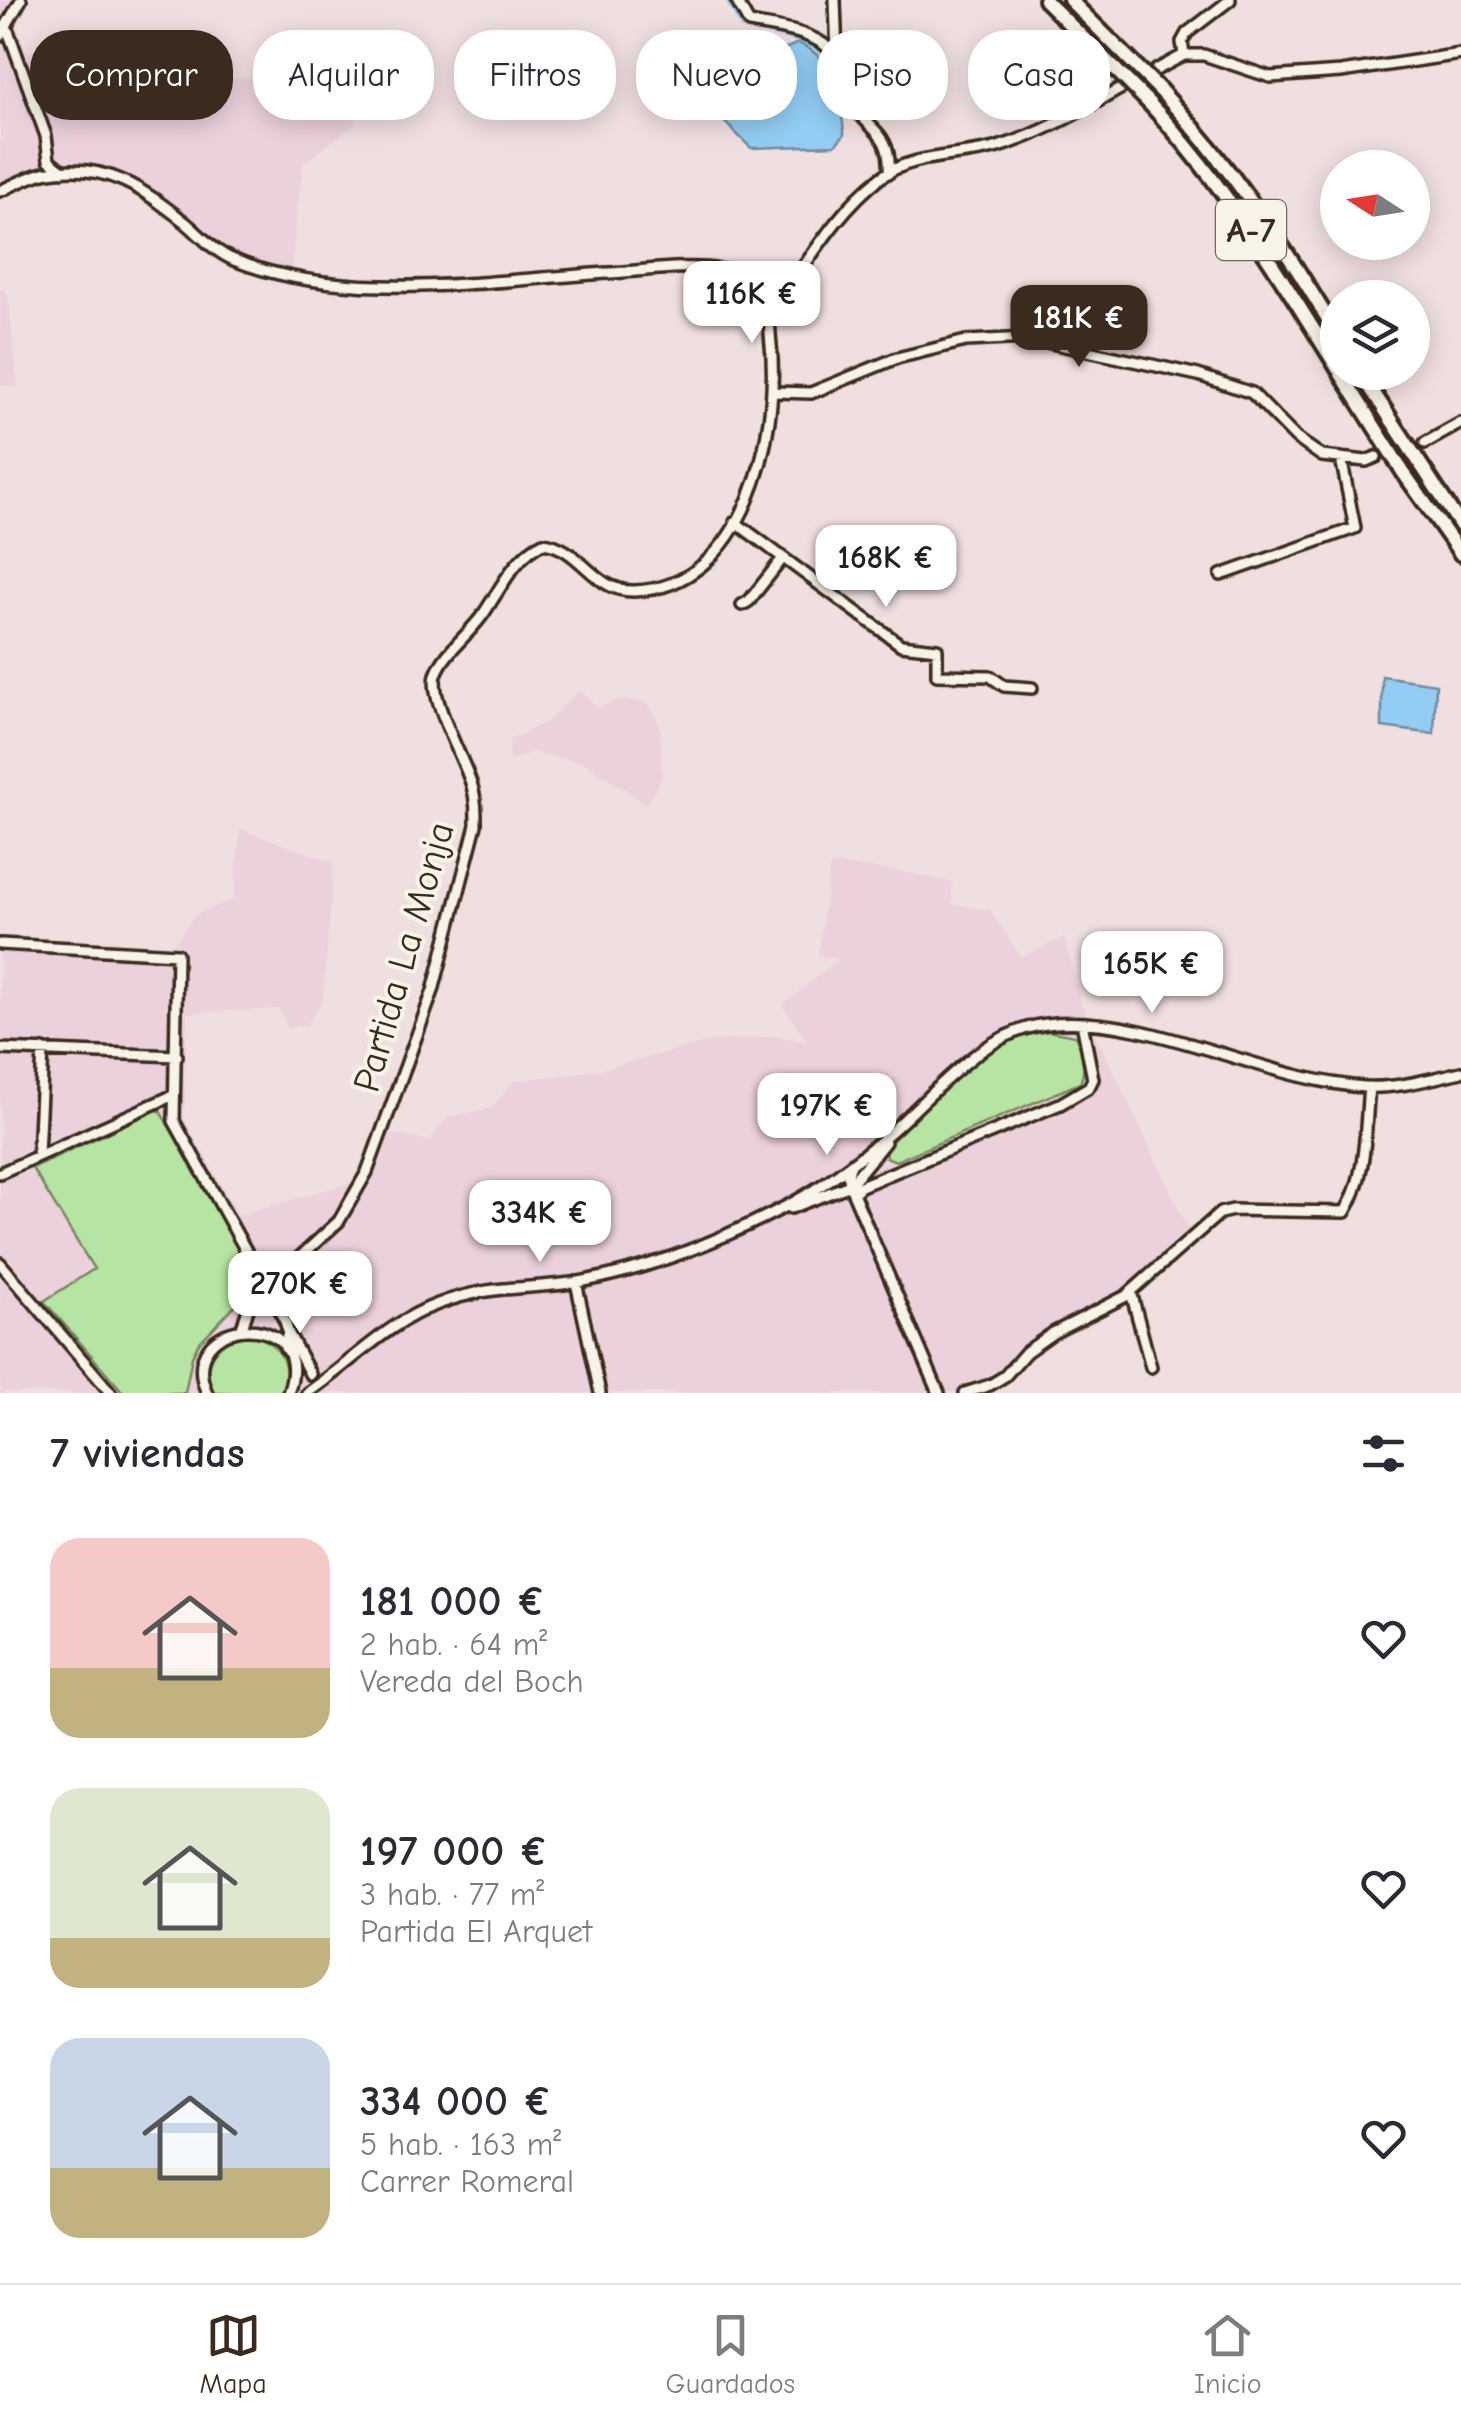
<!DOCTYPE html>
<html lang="es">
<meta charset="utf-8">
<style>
:root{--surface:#fff;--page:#f7f7f7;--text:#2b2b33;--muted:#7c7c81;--line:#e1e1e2;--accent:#3b2a1e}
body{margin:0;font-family:"Comic Neue",sans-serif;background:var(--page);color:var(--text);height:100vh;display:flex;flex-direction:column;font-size:38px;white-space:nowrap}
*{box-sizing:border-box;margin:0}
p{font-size:32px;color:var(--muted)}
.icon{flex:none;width:55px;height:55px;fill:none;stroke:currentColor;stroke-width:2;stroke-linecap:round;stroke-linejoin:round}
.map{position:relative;height:1393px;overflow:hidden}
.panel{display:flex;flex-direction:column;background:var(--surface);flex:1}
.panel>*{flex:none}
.guide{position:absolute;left:30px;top:30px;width:1402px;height:90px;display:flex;gap:20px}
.needle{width:65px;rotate:282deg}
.controls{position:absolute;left:1320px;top:150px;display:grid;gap:20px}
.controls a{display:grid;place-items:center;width:110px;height:110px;border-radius:50%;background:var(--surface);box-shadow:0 5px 25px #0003;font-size:50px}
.price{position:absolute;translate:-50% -85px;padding:0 22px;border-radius:20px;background:#fff;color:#222;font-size:32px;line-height:65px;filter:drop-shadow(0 2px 5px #0008)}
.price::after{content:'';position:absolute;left:50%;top:60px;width:30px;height:22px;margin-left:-15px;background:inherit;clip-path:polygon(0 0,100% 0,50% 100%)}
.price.on{background:var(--accent);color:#fff}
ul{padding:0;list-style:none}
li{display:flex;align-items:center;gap:30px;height:250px;padding:0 50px}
li span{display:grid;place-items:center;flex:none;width:280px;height:200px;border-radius:30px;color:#555}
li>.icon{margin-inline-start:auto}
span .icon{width:120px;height:120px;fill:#fffc;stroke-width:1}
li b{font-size:42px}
h2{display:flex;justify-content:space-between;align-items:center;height:120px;padding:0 50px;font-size:42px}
.chip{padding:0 35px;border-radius:40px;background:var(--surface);box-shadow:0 5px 25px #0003;font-size:35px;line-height:90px}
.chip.on{background:var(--accent);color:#fff}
.tab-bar{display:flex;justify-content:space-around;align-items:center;height:140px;border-top:2px solid var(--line);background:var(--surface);font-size:28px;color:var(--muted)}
.tab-bar a{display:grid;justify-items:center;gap:5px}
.tab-bar .on{color:var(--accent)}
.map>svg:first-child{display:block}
.built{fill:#ebd1dc}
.green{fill:#b6e4a2;stroke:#788760;stroke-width:2.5}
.water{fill:#93cdf3;stroke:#708c9e;stroke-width:2.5}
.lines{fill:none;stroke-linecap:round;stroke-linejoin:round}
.canal{stroke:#93cdf3;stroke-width:8}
.minor-tunnel{stroke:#ccbbba;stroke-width:9;stroke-dasharray:9 4.5;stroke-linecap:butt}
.minor-casing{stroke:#3b2a1e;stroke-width:16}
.highway-casing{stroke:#3b2a1e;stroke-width:20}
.minor{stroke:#f7f3e8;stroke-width:9}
.highway{stroke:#f7f3e8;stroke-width:12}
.highway-bridge-casing{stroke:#3b2a1e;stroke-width:20;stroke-linecap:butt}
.highway-bridge{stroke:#f7f3e8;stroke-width:12}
.labels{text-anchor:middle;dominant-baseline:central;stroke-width:8;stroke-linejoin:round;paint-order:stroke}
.shield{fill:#f7f3e8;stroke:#73665b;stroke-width:2.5}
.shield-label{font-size:35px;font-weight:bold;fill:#3b2a1e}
.street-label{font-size:38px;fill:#3b2a1e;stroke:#f7f3e8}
</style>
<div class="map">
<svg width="1461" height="1393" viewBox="0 0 1461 1393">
<rect width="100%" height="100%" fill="#f0dfe1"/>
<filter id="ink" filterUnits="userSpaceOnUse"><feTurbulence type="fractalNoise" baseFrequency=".01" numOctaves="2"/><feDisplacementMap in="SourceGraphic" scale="20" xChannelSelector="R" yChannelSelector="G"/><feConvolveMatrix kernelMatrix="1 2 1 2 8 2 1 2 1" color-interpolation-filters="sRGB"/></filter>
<g filter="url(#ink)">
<path class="built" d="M0,0H28L17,24L26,54L62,39L79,72L124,54L224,79L322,74L334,94L343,91L356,123L303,164L291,270L234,255L134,177L114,169L91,166L47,168L0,187Z
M0,288L8,294L18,387L0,385Z
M580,690L599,708L616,700L647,702L660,725L662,777L647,804L584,763L531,752L509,762V740L547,722Z
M240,829L334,862L323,1000L306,1025L287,1028L279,1009L187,1013L184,1119L239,1215L371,1177L389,1133L429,1141L448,1117L492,1108L513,1081L598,1070L712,1041L776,1036L808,1042L782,1005L839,959L818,955L830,864L893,870L952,882L953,904L990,910L1021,957L1064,937L1082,1006L1193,1238L1125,1303L1055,1338L1006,1380L974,1393H0V939L171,947L195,915L234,899Z"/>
<path class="green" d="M1048,1031L1075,1036C1083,1050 1087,1068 1080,1083L896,1161L886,1157L885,1151L890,1143C923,1111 975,1053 1018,1038C1027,1034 1038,1033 1048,1031Z
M156,1110L160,1111L249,1261L247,1293L198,1344L192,1357L185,1393H124L44,1301L94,1269L32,1168Z
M252,1334C279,1343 294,1366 281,1393H213C198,1362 220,1335 252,1334Z"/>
<path class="water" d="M798,43C837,60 838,92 844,130V135L835,145L751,148L691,89L703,83L690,54L694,52L709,82Z
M1382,676L1436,684L1434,734L1382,727Z"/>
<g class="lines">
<path class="canal" d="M729,0L743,25C771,34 826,35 836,70C839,81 839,93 840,104"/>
<path class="minor-tunnel" d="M1376,457L1425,443"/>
<defs>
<path id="minor" d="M736,0L749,23C777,28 826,32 839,62C845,74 844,89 850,100C866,131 892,129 889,173
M835,0L837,57
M7,28L46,136L49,160L63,171
M0,36L21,0
M1184,55L1182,42L1187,33L1230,0
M1156,70L1184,55H1204L1270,77L1341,72L1461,54
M0,191C16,184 33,174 49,172C107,162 143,189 186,223C200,235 216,253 234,260C346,305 491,280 609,273C645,271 687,264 723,270C745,274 759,300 783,296C813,254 839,210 880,178C912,153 960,158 998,147C1042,134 1082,110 1122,88
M774,392L811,393L897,358L966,341L1028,338L1198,375L1252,393L1296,438L1322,456L1366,461L1376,457
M1425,443L1461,423
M735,522L901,645L937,649V675L990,676L1004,686L1032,688
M1221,575L1355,528L1341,458
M742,605L749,601L783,558
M0,944L177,954L174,1121L285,1321L288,1331L285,1348
M0,1049L177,1056
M38,1155L43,1050
M850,1166L848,1175L853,1193L939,1393
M0,1173L174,1095
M853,1193L861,1186L1060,1104L1089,1087L1093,1079L1082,1023
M791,1208L850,1185L885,1142
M0,1263L111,1393
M576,1282L600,1393
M1131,1292L1151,1367
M250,1303L339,1221L367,1172L433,991L476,825C476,811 476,799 472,786C465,760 429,700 436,675C444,652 470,634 484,613C501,588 515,556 543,543C581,547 593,592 634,591C746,588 780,433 771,345C769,326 770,310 763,292
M242,1328L250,1303L253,1263
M288,1332L310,1374
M207,1393C172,1313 320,1305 288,1393
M307,1393C350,1364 388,1322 438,1304C490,1284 527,1290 579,1282C647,1270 716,1242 777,1211C820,1190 859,1160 894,1129C939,1089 984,1031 1047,1024C1146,1012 1263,1080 1364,1087C1397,1089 1430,1079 1461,1072
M965,1393L990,1385L1005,1376L1026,1352L1053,1333L1126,1296L1220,1213L1233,1210L1345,1212C1367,1177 1365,1128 1369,1087"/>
<path id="highway" d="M1045,0L1116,70
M1070,0L1134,64
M1160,90C1230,165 1286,248 1338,336
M1149,103C1224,184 1280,275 1338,369
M1340,372L1403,472L1461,554
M1360,372L1461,526"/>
</defs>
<use href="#minor" class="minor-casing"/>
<use href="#highway" class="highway-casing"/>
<use href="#minor" class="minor"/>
<use href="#highway" class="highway"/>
<defs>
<path id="highway-bridge" d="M1134,64L1160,90
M1116,70L1149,103"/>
</defs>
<use href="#highway-bridge" class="highway-bridge-casing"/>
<use href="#highway-bridge" class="highway-bridge"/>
</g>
</g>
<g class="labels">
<rect class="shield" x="1216" y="200" width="70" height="60" rx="8"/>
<g class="shield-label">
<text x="1251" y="230">A-7</text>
</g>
<g class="street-label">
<text transform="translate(404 957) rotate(-74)">Partida La Monja</text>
</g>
</g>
</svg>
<div class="controls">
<a><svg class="needle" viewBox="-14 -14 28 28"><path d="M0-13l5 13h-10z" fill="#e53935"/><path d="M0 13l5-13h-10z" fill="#7c7c81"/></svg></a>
<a><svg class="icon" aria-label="layers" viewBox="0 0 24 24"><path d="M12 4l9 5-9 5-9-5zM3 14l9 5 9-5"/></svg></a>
</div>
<b class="price" style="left:752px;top:346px">116K €</b>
<b class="price on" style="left:1079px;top:370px">181K €</b>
<b class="price" style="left:886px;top:610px">168K €</b>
<b class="price" style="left:1152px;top:1016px">165K €</b>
<b class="price" style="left:827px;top:1158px">197K €</b>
<b class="price" style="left:540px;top:1265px">334K €</b>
<b class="price" style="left:300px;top:1336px">270K €</b>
<div class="guide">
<a class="chip on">Comprar</a>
<a class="chip">Alquilar</a>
<a class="chip">Filtros</a>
<a class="chip">Nuevo</a>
<a class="chip">Piso</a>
<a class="chip">Casa</a>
</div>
</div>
<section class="panel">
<h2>7 viviendas<svg class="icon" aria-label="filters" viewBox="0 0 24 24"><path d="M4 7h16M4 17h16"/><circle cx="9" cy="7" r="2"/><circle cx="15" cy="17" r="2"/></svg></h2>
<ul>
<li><span style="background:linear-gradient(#f6c9c9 65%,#c2b280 0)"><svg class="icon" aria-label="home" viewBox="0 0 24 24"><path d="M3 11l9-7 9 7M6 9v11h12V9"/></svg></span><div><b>181 000 €</b><p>2 hab. · 64 m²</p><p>Vereda del Boch</p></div><svg class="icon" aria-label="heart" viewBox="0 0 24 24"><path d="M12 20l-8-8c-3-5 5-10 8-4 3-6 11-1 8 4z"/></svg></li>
<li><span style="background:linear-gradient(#dfe7d0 75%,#c2b280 0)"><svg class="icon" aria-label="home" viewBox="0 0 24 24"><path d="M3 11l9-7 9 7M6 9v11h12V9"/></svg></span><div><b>197 000 €</b><p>3 hab. · 77 m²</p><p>Partida El Arquet</p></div><svg class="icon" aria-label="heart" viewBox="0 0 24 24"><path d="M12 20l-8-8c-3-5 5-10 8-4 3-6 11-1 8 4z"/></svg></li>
<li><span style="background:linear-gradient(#c9d6e8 65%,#c2b280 0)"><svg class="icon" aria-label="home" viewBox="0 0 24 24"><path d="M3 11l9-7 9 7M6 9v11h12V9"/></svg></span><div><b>334 000 €</b><p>5 hab. · 163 m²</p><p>Carrer Romeral</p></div><svg class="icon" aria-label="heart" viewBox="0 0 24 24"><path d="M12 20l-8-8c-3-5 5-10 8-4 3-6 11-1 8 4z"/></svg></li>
</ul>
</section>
<nav class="tab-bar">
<a class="on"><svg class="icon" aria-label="map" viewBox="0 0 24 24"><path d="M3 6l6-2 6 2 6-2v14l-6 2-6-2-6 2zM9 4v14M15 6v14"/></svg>Mapa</a>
<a><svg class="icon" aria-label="saved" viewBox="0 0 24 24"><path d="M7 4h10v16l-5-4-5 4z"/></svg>Guardados</a>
<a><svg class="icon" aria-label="home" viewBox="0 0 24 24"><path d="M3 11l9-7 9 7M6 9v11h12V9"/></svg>Inicio</a>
</nav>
